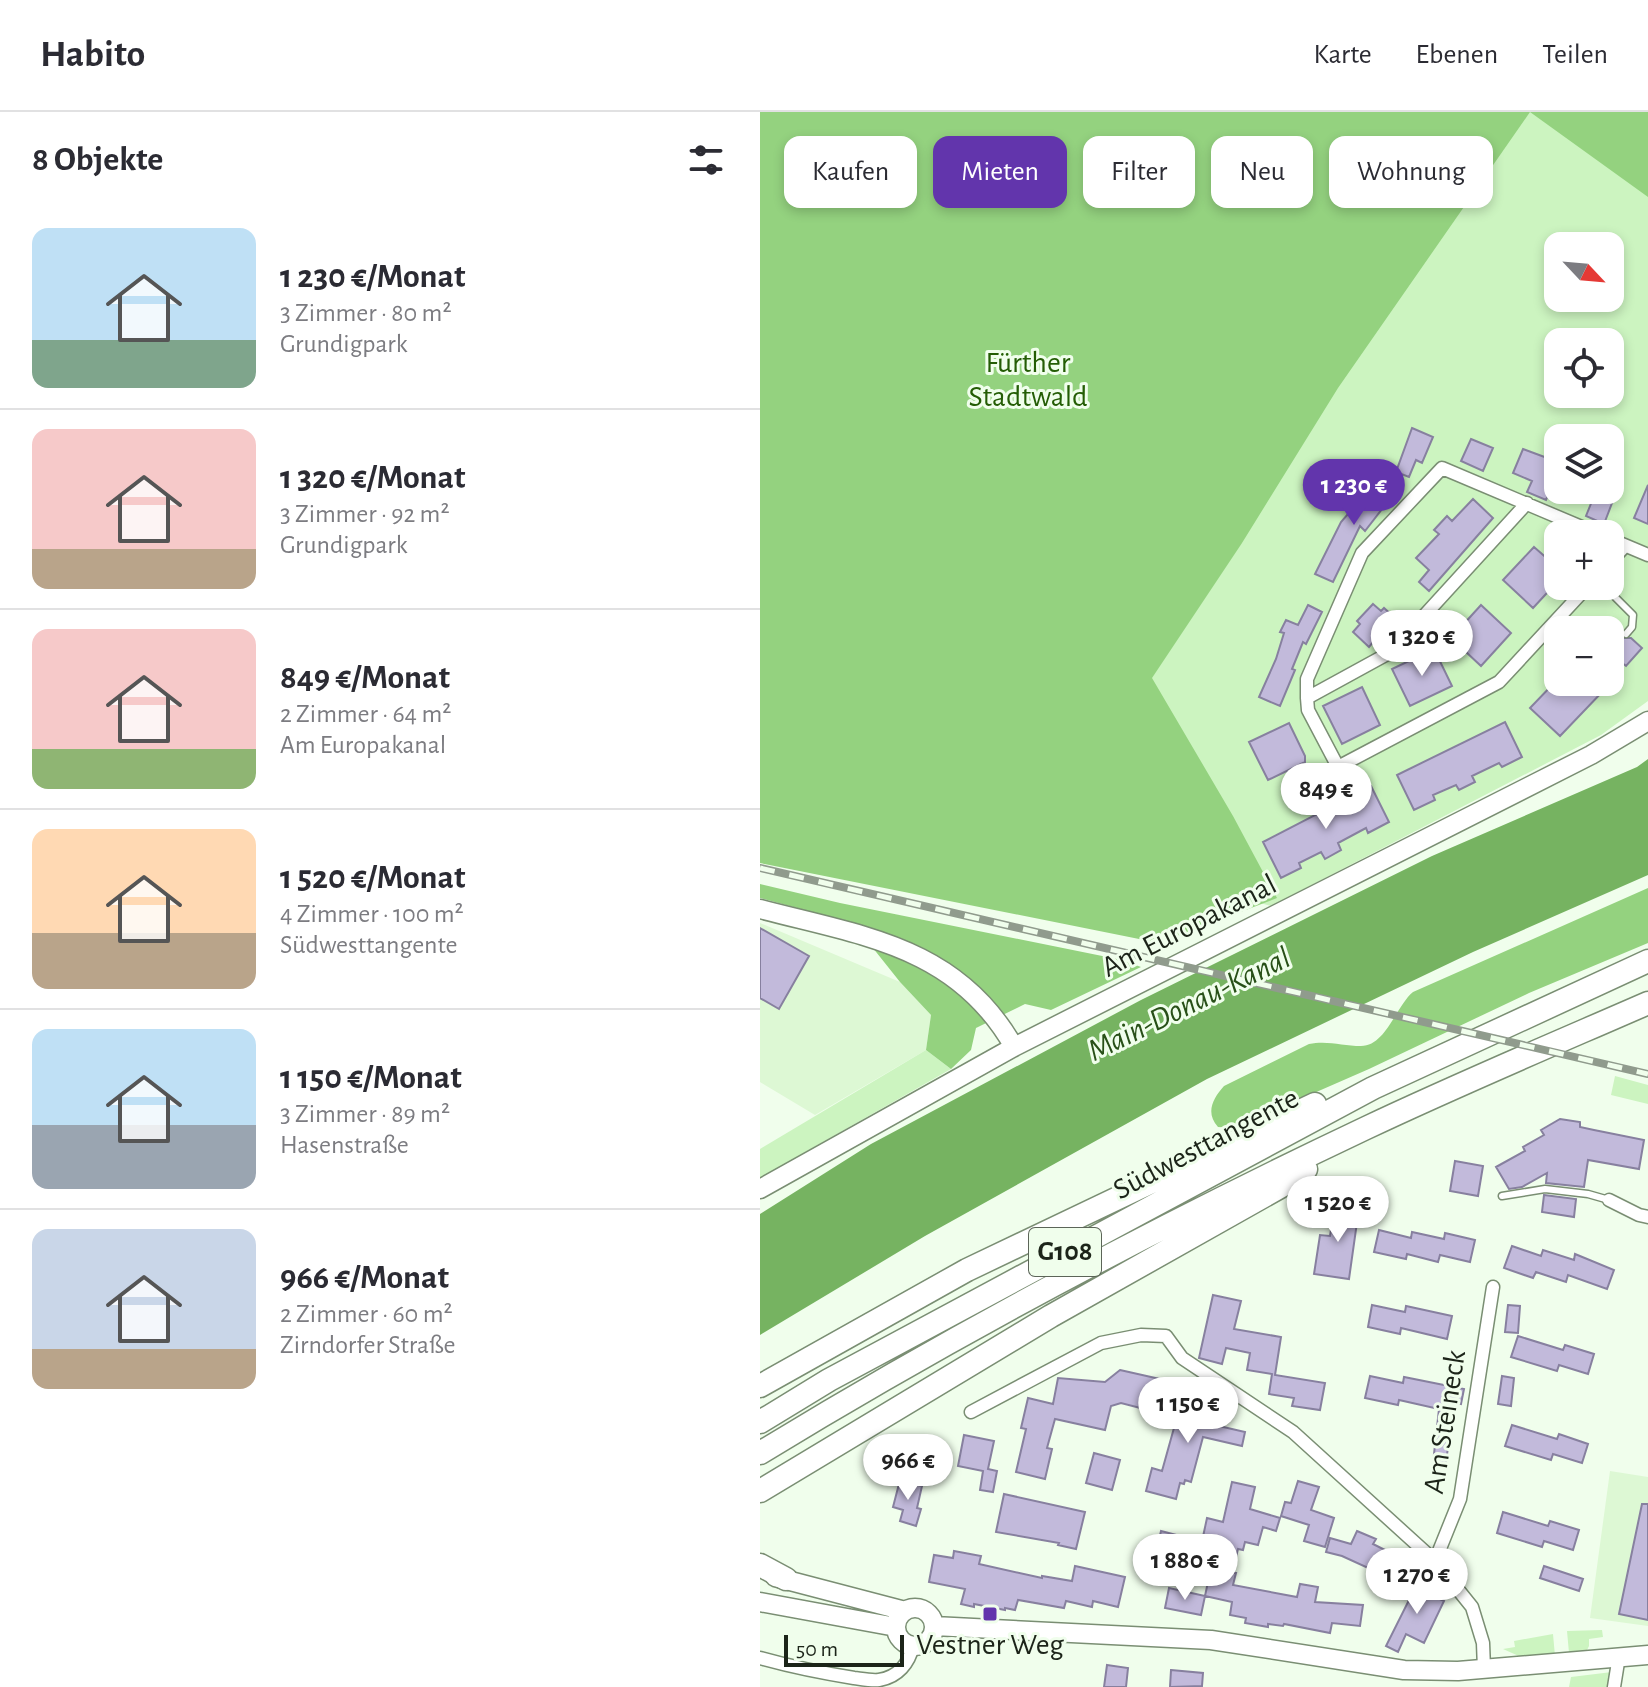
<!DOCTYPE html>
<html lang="de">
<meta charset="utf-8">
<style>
:root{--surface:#fff;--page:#f2f2f3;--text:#2b2b33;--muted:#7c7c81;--line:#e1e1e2;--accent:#6235ac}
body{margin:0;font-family:"Alegreya Sans",sans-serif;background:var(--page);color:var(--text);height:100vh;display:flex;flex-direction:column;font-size:30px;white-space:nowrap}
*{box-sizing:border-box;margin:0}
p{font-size:26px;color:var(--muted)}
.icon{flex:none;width:44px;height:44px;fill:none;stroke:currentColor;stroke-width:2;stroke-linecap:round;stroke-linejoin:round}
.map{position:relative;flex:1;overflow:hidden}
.sheet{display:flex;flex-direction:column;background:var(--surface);width:760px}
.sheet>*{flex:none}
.guide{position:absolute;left:24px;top:24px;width:744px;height:72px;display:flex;gap:16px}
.needle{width:52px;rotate:116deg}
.controls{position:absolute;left:784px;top:120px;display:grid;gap:16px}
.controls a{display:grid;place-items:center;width:80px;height:80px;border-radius:16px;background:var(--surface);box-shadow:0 4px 12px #0003;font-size:40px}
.scale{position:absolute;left:24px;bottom:20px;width:120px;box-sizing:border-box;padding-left:8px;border:4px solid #1c2419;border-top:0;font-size:22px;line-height:28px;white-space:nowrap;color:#1c2419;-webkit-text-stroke:6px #f0feec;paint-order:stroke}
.price{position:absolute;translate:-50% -68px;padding:0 18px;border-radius:28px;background:#fff;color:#222;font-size:26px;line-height:52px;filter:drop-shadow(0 2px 4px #0008)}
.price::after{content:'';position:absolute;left:50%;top:48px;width:24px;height:18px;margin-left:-12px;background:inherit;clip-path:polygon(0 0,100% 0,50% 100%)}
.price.active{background:var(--accent);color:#fff}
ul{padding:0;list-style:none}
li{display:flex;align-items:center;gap:24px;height:200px;padding:0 32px}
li+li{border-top:2px solid var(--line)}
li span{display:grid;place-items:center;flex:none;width:224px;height:160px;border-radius:16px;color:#555}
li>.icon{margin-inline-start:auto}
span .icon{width:96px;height:96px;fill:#fffc;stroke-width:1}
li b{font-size:34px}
h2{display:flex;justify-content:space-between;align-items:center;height:96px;padding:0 32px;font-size:34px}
.tag{padding:0 28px;border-radius:16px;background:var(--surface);box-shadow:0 4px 12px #0003;font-size:28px;line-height:72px}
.tag.active{background:var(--accent);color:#fff}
header{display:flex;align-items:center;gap:48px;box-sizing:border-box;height:112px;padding:0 40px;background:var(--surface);border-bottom:2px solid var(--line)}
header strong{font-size:38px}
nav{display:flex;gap:44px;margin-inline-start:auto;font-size:28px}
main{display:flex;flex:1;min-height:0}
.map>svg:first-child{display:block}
.built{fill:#ddf8d4}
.green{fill:#ccf4c0;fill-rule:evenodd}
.forest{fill:#94d27f}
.water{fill:#76b361}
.building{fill:#c2badb;stroke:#87809f;stroke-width:2}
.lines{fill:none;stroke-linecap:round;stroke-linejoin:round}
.service-casing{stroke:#7a8e73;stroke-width:9}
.minor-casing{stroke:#7a8e73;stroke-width:15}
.secondary-casing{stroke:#7a8e73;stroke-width:21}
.trunk-casing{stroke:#7a8e73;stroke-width:25}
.service{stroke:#fff;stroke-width:6}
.minor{stroke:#fff;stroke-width:12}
.secondary{stroke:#fff;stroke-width:18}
.trunk{stroke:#fff;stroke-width:22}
.rail-casing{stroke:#909b8d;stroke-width:8}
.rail{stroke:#f0feec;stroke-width:5;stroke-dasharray:15;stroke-linecap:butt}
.poi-dot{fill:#6235ac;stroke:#f0feec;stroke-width:3}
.labels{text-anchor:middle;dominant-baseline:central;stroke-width:6;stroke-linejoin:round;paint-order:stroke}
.shield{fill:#f0feec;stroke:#5c6558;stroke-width:2}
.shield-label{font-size:28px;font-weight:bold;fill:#1c2419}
.park-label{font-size:30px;fill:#245d05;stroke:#f0feec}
.street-label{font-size:30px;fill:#1c2419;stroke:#f0feec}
.poi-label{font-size:30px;fill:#1c2419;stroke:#f0feec}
.water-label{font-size:32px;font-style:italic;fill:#285018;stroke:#f0feec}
</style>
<header>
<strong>Habito</strong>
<nav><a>Karte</a><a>Ebenen</a><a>Teilen</a></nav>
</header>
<main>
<section class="sheet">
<h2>8 Objekte<svg class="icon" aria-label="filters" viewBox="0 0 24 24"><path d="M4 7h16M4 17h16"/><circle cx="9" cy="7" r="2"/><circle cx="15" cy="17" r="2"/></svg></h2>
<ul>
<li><span style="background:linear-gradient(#bfe0f5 70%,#7fa58c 0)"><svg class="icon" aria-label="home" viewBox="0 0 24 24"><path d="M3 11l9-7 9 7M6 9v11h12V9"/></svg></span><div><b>1 230 €/Monat</b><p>3 Zimmer · 80 m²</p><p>Grundigpark</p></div></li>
<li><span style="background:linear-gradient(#f6c9c9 75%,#b9a48a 0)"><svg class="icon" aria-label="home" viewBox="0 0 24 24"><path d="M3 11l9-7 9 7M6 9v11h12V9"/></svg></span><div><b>1 320 €/Monat</b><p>3 Zimmer · 92 m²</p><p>Grundigpark</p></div></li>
<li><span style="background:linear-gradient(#f6c9c9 75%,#8fb573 0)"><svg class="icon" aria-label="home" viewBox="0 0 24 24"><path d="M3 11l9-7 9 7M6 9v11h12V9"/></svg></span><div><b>849 €/Monat</b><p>2 Zimmer · 64 m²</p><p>Am Europakanal</p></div></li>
<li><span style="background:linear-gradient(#ffd9b3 65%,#b9a48a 0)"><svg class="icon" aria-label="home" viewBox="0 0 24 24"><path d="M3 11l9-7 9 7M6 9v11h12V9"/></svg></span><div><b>1 520 €/Monat</b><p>4 Zimmer · 100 m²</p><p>Südwesttangente</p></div></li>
<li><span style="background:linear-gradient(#bfe0f5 60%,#9aa5b1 0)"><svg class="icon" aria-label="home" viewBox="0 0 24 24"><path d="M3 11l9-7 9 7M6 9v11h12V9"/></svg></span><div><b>1 150 €/Monat</b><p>3 Zimmer · 89 m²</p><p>Hasenstraße</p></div></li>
<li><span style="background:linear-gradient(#c9d6e8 75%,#b9a48a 0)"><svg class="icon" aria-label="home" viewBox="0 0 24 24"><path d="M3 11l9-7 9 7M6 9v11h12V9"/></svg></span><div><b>966 €/Monat</b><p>2 Zimmer · 60 m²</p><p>Zirndorfer Straße</p></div></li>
</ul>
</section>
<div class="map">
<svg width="888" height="1575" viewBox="0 0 888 1575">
<rect width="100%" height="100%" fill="#f0feec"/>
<path class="built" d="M0,811L140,870L171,903L166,938L55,1003L0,970Z
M850,1359L888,1365V1514L830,1506Z"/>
<path class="green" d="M756,0H888V589L841,623L511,794L282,731ZM798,134H850V186H798ZM798,230H850V282H798ZM798,326H850V378H798ZM798,422H850V474H798ZM798,518H850V570H798Z
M166,938L191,957L0,1066V1037Z
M855,964L888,973V992L851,983Z
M842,1518L843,1525L829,1527V1534L826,1540L809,1541L807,1519Z
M793,1522L795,1544L761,1545L743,1537L755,1535L754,1529Z
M852,1560L850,1575H809L811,1565Z"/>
<path class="forest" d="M0,0H888V85L770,0L578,276L482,431L392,566L473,704L517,786L399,831L0,751Z
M0,772L80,791L362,848L381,855L291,898L265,892L216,916L211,938L191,957L166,938L171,903L140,870L93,811L0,786Z
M888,776V831L769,881L609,957L474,1016L458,1015C445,1001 453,986 464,974L549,932C567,928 583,934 601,934C626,934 636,894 653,880Z"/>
<path class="water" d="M888,647V763L713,840L447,967L165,1124L0,1223V1102L111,1032L381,888L672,744L877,655Z"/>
<path class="building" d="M652,316L673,325L662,351L656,348L649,365L636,360Z
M711,327L733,336L723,359L701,349Z
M763,337L798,350V359L786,388L767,380L772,369L753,361Z
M620,360L635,375L619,394L622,397L605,419L600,414L573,470L555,462L581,410L614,372L611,369Z
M888,373V412L874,406Z
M806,378H857L844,412L826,404L832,389Z
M713,387L733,406L669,479L659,470L669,458L656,446L679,422L674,418L687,404L692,409Z
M774,435L798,456V469L773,496L743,468Z
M613,492L621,499L624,496L634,505L609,535L593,520L600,512L597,509Z
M548,493L562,500L546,532L543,530L532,557L535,558L520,594L499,585L516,547L524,521L520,520L526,508L538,513Z
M721,493L751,521L721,554L691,526Z
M850,507L862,518V526H871L882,536L866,554L861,550L850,561Z
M674,537L692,574L650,594L632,557Z
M795,570H838L845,577L800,624L770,596Z
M602,575L620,613L582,632L563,594Z
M745,610L762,645L742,655L739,651L712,664L715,670L699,678L696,673L673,683L675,688L654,698L637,663Z
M529,611L545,644V650L508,668L489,630Z
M611,674L629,710L608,721L606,716L578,731L581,738L565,747L561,740L539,751L541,756L521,766L503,730Z
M0,816L49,844L19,897L0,886Z
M800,1007L820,1010V1015L834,1018L884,1028L879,1057L828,1048L824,1075L786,1071L787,1061L762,1075L749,1077L736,1055L765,1039L763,1035L784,1023L781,1018Z
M695,1049L723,1054L718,1084L690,1079Z
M784,1083L816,1087L814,1105L782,1100Z
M575,1093L599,1096L589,1167L554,1162L560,1123L570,1124Z
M619,1118L651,1126L652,1120L684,1127L685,1121L715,1128L710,1150L680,1143L678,1150L647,1142L646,1147L614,1140Z
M752,1134L781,1144L783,1138L814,1148L815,1142L854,1158L847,1177L808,1163L806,1170L776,1160L773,1166L744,1156Z
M453,1183L481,1189L474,1217L521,1225L515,1263L565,1271L560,1298L532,1294L534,1286L509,1282L512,1262L487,1258L490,1241L466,1236L462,1252L439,1246Z
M612,1193L645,1200L646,1194L692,1204L687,1227L641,1216L640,1222L608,1215Z
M748,1193L760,1194L758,1221L745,1220Z
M758,1224L803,1238L805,1233L834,1242L828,1262L799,1253L797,1259L751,1245Z
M360,1258L400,1267L392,1299L361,1291L351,1294L345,1318L295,1307L287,1336L292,1337L285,1367L256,1360L266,1317L261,1316L268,1286L293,1292L298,1266L345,1270Z
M610,1264L643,1271L644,1265L704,1277L701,1292L693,1290L686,1352L673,1351L679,1297L639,1288L638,1293L605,1286Z
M742,1264L754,1266L751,1294L738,1292Z
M424,1280L453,1287L446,1311L485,1320L482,1334L443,1325L431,1370L425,1368L424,1372L420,1371L416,1387L386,1379L392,1356L402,1359Z
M752,1313L797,1327L799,1322L828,1332L822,1351L793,1342L791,1348L745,1334Z
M204,1323L234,1329L228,1357L237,1359L233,1380L220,1378L223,1359L198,1354Z
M334,1341L360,1348L352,1378L326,1371Z
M140,1368L162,1374L157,1396L161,1397L156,1414L140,1409L143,1398L133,1395Z
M538,1369L559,1375L551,1398L574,1406L565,1435L544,1429L549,1413L521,1404L525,1390L531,1391Z
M472,1370L495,1375L490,1397L520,1406L516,1419L503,1415L498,1433L485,1430L483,1438L478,1437L472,1461H476L473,1473L537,1485L540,1472L558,1475L555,1490L603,1493L600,1514L572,1511L570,1521L524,1512L523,1514L508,1512V1515L485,1511L486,1506L470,1503L472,1490L445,1484L455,1437L441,1434L447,1406L463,1410Z
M244,1382L325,1400L316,1437L298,1433L299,1431L236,1420Z
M882,1392H888V1508L859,1502Z
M743,1400L788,1414L790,1409L819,1418L813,1438L784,1429L782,1435L737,1421Z
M401,1419L428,1426L418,1464L392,1457Z
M597,1419L616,1427L613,1432L629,1440L619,1461L582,1444L566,1440L570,1426L591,1432Z
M194,1439L221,1444L219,1452L282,1466V1464L312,1469L315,1454L365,1465L358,1495L333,1489L332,1495L306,1489L304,1496L258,1488L255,1498L245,1496V1498L214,1492V1495L201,1492L205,1477L169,1470L174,1443L193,1446Z
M784,1454L823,1467L819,1479L780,1466Z
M660,1466L672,1472L667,1481L684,1489L664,1531L646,1522L638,1540L626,1534Z
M409,1476L445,1484L441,1503L405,1496Z
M347,1553L368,1556L366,1575H344Z
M411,1558L443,1561L442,1574L410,1575Z"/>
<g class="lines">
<defs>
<path id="service" d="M844,474L873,503L872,515L866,522
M742,1084L785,1077L828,1082L849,1088"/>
<path id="minor" d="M767,391L631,540L547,586L548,598L578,655L739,570L828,474
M850,427L888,443
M850,450L865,434
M547,586V567L602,441L682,356L838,422
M849,1088L879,1103L888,1105
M211,1300L341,1231L381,1223L406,1224L422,1246L533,1320L675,1449L712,1495L723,1531L724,1557
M675,1449L700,1387L733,1175
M0,1546C32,1555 62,1561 94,1566C102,1567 112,1569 119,1568C138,1565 149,1551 153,1534
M854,1575L859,1544"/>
<path id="secondary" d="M0,797C102,824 197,834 254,935
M0,1077L254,935L831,643L888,609
M15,1465L145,1499
M0,1490L136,1515
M136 1515a19 19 0 1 1 38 0a19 19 0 1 1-38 0Z
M174,1514L451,1528L644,1558L698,1559L888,1543"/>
<path id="trunk" d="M0,1274L207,1158L555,992
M0,1310L69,1268L613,976L888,849
M0,1341C195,1222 399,1114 606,1016C699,972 794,932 888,891
M0,1379L291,1204L520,1075L546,1057
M0,1453L26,1467"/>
</defs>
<use href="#service" class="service-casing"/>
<use href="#minor" class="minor-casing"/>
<use href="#secondary" class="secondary-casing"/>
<use href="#trunk" class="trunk-casing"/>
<use href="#service" class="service"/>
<use href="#minor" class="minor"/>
<use href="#secondary" class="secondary"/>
<use href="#trunk" class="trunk"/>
<defs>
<path id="rail" d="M0,756L888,962"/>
</defs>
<use href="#rail" class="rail-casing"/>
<use href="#rail" class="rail"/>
</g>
<rect class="poi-dot" x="222" y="1494" width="16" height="16" rx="4"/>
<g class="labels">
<rect class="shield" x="269" y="1116" width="72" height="48" rx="6"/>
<g class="shield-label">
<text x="305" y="1140">G108</text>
</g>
<g class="park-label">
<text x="268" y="251">Fürther<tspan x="268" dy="34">Stadtwald</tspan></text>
</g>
<g class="street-label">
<text transform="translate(429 814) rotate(-27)">Am Europakanal</text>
<text transform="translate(446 1032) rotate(-28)">Südwesttangente</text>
<text transform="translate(685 1310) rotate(-81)">Am Steineck</text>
</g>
<g class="poi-label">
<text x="230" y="1533">Vestner Weg</text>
</g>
<g class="water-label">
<text transform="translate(429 892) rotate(-26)">Main-Donau-Kanal</text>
</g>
</g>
</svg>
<div class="controls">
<a><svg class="needle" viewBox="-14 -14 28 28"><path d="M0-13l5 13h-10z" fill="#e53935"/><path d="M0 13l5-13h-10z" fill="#7c7c81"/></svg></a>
<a><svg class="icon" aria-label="locate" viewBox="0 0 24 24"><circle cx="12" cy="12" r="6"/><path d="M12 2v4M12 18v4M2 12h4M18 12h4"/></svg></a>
<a><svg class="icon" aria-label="layers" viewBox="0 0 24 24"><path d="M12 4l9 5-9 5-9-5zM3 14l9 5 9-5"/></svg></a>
<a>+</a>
<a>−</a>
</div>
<div class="scale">50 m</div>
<b class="price active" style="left:594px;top:415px">1 230 €</b>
<b class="price" style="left:662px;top:566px">1 320 €</b>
<b class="price" style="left:566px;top:719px">849 €</b>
<b class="price" style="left:578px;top:1132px">1 520 €</b>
<b class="price" style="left:428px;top:1333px">1 150 €</b>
<b class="price" style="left:148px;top:1390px">966 €</b>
<b class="price" style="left:425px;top:1490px">1 880 €</b>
<b class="price" style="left:657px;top:1504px">1 270 €</b>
<div class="guide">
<a class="tag">Kaufen</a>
<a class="tag active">Mieten</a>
<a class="tag">Filter</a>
<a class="tag">Neu</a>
<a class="tag">Wohnung</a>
</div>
</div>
</main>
